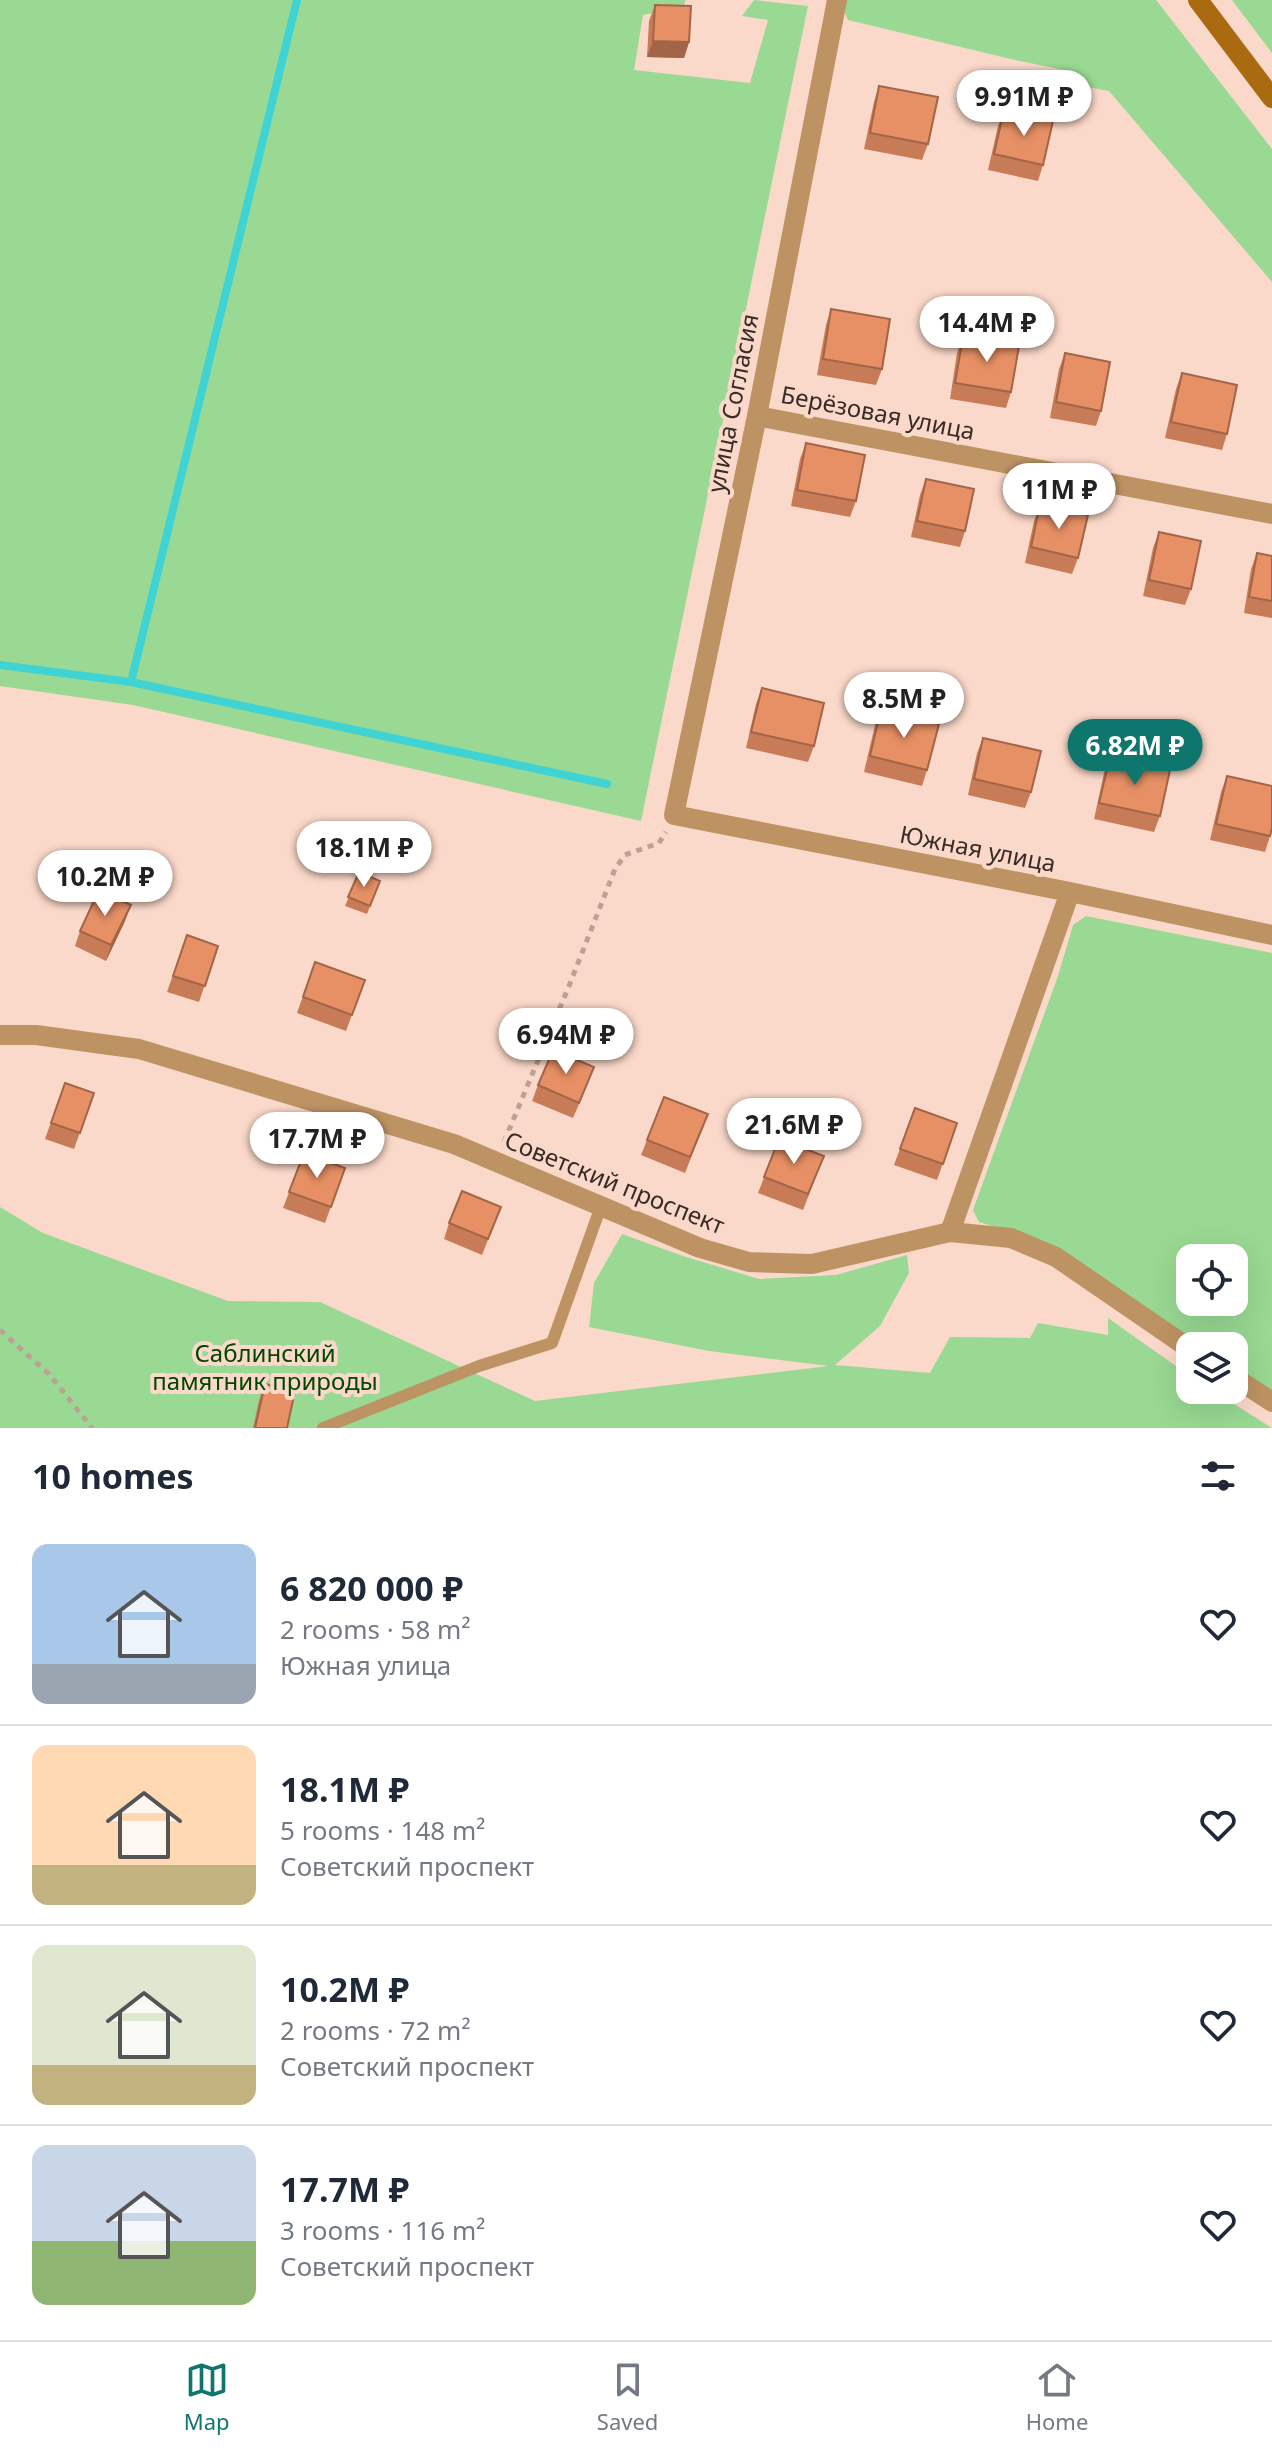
<!DOCTYPE html>
<meta charset="utf-8">
<style>
:root{--surface:#fff;--page:#f6f6f7;--text:#1f2937;--muted:#747a83;--line:#e0e1e3;--accent:#0f766e}
body{margin:0;font-family:"Noto Sans",sans-serif;background:var(--page);color:var(--text);height:100vh;display:flex;flex-direction:column;font-size:30px;white-space:nowrap}
*{box-sizing:border-box;margin:0}
p{font-size:26px;color:var(--muted)}
.icon{flex:none;width:44px;height:44px;fill:none;stroke:currentColor;stroke-width:2;stroke-linecap:round;stroke-linejoin:round}
.map{position:relative;height:1428px;overflow:hidden}
.details{display:flex;flex-direction:column;background:var(--surface);flex:1}
.details>*{flex:none}
.tools{position:absolute;left:1176px;top:1244px;display:grid;gap:16px}
.tools a{display:grid;place-items:center;width:72px;height:72px;border-radius:16px;background:var(--surface);box-shadow:0 8px 32px #0002;font-size:40px}
.price{position:absolute;translate:-50% -68px;padding:0 18px;border-radius:28px;background:#fff;color:#222;font-size:26px;line-height:52px;filter:drop-shadow(0 2px 4px #0008)}
.price::after{content:'';position:absolute;left:50%;top:48px;width:24px;height:18px;margin-left:-12px;background:inherit;clip-path:polygon(0 0,100% 0,50% 100%)}
.price.on{background:var(--accent);color:#fff}
ul{padding:0;list-style:none}
li{display:flex;align-items:center;gap:24px;height:200px;padding:0 32px}
li+li{border-top:2px solid var(--line)}
li span{display:grid;place-items:center;flex:none;width:224px;height:160px;border-radius:16px;color:#555}
li>.icon{margin-inline-start:auto}
span .icon{width:96px;height:96px;fill:#fffc;stroke-width:1}
li b{font-size:34px}
h2{display:flex;justify-content:space-between;align-items:center;height:96px;padding:0 32px;font-size:34px}
.tab-bar{display:flex;justify-content:space-around;align-items:center;height:112px;border-top:2px solid var(--line);background:var(--surface);font-size:22px;color:var(--muted)}
.tab-bar a{display:grid;justify-items:center;gap:4px}
.tab-bar .on{color:var(--accent)}
.map>svg:first-child{display:block}
.green{fill:#99d993;fill-rule:evenodd}
.lines{fill:none;stroke-linecap:round;stroke-linejoin:round}
.stream{stroke:#40d3d4;stroke-width:8}
.path{stroke:#bca195;stroke-width:5;stroke-dasharray:6 6;stroke-linecap:butt}
.service{stroke:#be9364;stroke-width:12}
.minor{stroke:#be9364;stroke-width:20}
.tertiary{stroke:#be9364;stroke-width:20}
.secondary{stroke:#aa6b10;stroke-width:20}
.wall{fill:#c77c57}
.shaded-wall{fill:#a26547}
.building{fill:#e79065;stroke:#a26547;stroke-width:2}
.labels{text-anchor:middle;dominant-baseline:central;stroke-width:8;stroke-linejoin:round;paint-order:stroke}
.street-label{font-size:24px;fill:#392c26;stroke:#fbd9ca}
.park-label{font-size:24px;fill:#004700;stroke:#fbd9ca}
</style>
<div class="map">
<svg width="1272" height="1428" viewBox="0 0 1272 1428">
<rect width="100%" height="100%" fill="#fbd9ca"/>
<path class="green" d="M0,0H686L683,7L643,15L634,70L750,83L768,20L742,16L754,0L808,6L641,821L133,705L0,686Z
M842,0H1156L1272,149V282L1109,91L1077,85L1069,71L1015,60L848,20L841,5Z
M1232,0H1272V53Z
M1086,916L1272,953V1397L1234,1375V1346H1190L1002,1229L979,1222L973,1210L1058,976L1073,925ZM1190,1258H1234V1302H1190Z
M0,1207L43,1233L228,1301L320,1302L535,1401L829,1366L709,1351L589,1327L594,1283L622,1234L683,1256L759,1279L836,1275L907,1255L909,1273L880,1326L835,1365L930,1373L950,1337L1030,1338L1038,1323L1108,1335V1318L1190,1376V1390H1212L1272,1428H0Z"/>
<g class="lines">
<path class="stream" d="M0,665L131,682L297,0
M131,682L607,784"/>
<path class="path" d="M504,1142L569,986L615,869L625,855L659,843L666,832
M0,1330L49,1374L92,1428"/>
<path class="service" d="M323,1428L479,1366L552,1343L601,1206"/>
<path class="minor" d="M837,0L757,416L674,815L1070,892L1272,935
M757,416L1272,514
M950,1232L1070,892"/>
<path class="tertiary" d="M0,1035H36L139,1049L454,1144L700,1248L749,1262L812,1264L950,1232L1011,1238L1056,1257L1190,1349
M1234,1377L1272,1402"/>
<path class="secondary" d="M1198,0L1272,98"/>
</g>
<path class="wall" d="M655,5L689,42L684,58L647,57L649,21Z
M879,86L928,144L922,160L864,149L874,102Z
M1004,110L1043,165L1038,181L988,170L998,126Z
M831,309L882,369L876,385L817,375L826,325Z
M963,337L1011,392L1006,408L950,399L957,353Z
M1065,353L1101,411L1096,426L1050,418L1059,369Z
M1182,373L1227,434L1222,450L1165,438L1176,389Z
M806,443L856,501L850,517L791,506L800,459Z
M926,479L965,531L960,547L911,537L920,495Z
M1040,505L1078,558L1072,574L1025,563L1034,521Z
M1159,532L1191,589L1185,605L1143,596L1153,548Z
M1257,553L1272,556V618L1244,613L1251,569Z
M762,688L814,746L808,762L746,748L756,704Z
M881,709L927,770L922,786L864,772L875,725Z
M983,738L1031,792L1025,808L968,795L977,753Z
M1110,757L1160,816L1154,832L1094,819L1104,773Z
M1227,776L1270,836L1265,852L1210,840L1221,792Z
M359,872L380,881L367,914L345,906Z
M125,921L106,961L75,946L80,931Z
M187,935L218,946L199,1002L167,992Z
M315,962L365,980L346,1031L297,1013Z
M65,1083L94,1093L74,1149L45,1139Z
M588,1083L573,1118L532,1101L538,1085Z
M915,1108L957,1123L937,1180L894,1165Z
M702,1130L685,1173L641,1155L647,1140Z
M779,1139L824,1156L803,1210L758,1193Z
M304,1153L345,1168L325,1223L283,1208Z
M501,1207L482,1255L444,1239L449,1223Z
M265,1384L287,1428H253L259,1400Z"/>
<path class="shaded-wall" d="M653,41L689,42L684,58L647,57Z
M131,905L125,921L106,961L111,945Z"/>
<path class="building" d="M655,5L691,6L689,42L653,41Z
M879,86L938,97L928,144L870,133Z
M1004,110L1053,121L1043,165L994,154Z
M831,309L890,319L882,369L823,359Z
M963,337L1019,346L1011,392L955,383Z
M1065,353L1110,362L1101,411L1056,402Z
M1182,373L1237,385L1227,434L1171,422Z
M806,443L865,455L856,501L797,490Z
M926,479L974,489L965,531L917,521Z
M1040,505L1088,515L1078,558L1031,547Z
M1159,532L1201,541L1191,589L1149,580Z
M1257,553L1272,556V601L1249,597Z
M762,688L824,703L814,746L751,732Z
M881,709L939,724L927,770L870,756Z
M983,738L1041,751L1031,792L974,779Z
M1110,757L1170,770L1160,816L1099,803Z
M1227,776L1272,786V828L1270,836L1216,824Z
M359,872L380,881L370,906L348,897Z
M99,890L131,905L111,945L80,931Z
M187,935L218,946L205,986L173,976Z
M315,962L365,980L352,1015L303,997Z
M553,1050L594,1067L579,1103L538,1085Z
M65,1083L94,1093L80,1133L51,1123Z
M664,1097L708,1114L690,1157L647,1140Z
M915,1108L957,1123L943,1164L900,1149Z
M779,1139L824,1156L808,1194L764,1177Z
M304,1153L345,1168L331,1207L289,1192Z
M462,1191L501,1207L488,1239L449,1223Z
M265,1384L295,1391L287,1428H255Z"/>
<g class="labels">
<g class="street-label">
<text transform="translate(732 403) rotate(-79)">улица Согласия</text>
<text transform="translate(878 412) rotate(11)">Берёзовая улица</text>
<text transform="translate(978 848) rotate(11)">Южная улица</text>
<text transform="translate(615 1182) rotate(22)">Советский проспект</text>
</g>
<g class="park-label">
<text x="265" y="1352">Саблинский<tspan x="265" dy="28">памятник природы</tspan></text>
</g>
</g>
</svg>
<div class="tools">
<a><svg class="icon" aria-label="locate" viewBox="0 0 24 24"><circle cx="12" cy="12" r="6"/><path d="M12 2v4M12 18v4M2 12h4M18 12h4"/></svg></a>
<a><svg class="icon" aria-label="layers" viewBox="0 0 24 24"><path d="M12 4l9 5-9 5-9-5zM3 14l9 5 9-5"/></svg></a>
</div>
<b class="price" style="left:1024px;top:138px">9.91M ₽</b>
<b class="price" style="left:987px;top:364px">14.4M ₽</b>
<b class="price" style="left:1059px;top:531px">11M ₽</b>
<b class="price" style="left:904px;top:740px">8.5M ₽</b>
<b class="price on" style="left:1135px;top:787px">6.82M ₽</b>
<b class="price" style="left:364px;top:889px">18.1M ₽</b>
<b class="price" style="left:105px;top:918px">10.2M ₽</b>
<b class="price" style="left:566px;top:1076px">6.94M ₽</b>
<b class="price" style="left:794px;top:1166px">21.6M ₽</b>
<b class="price" style="left:317px;top:1180px">17.7M ₽</b>
</div>
<section class="details">
<h2>10 homes<svg class="icon" aria-label="filters" viewBox="0 0 24 24"><path d="M4 7h16M4 17h16"/><circle cx="9" cy="7" r="2"/><circle cx="15" cy="17" r="2"/></svg></h2>
<ul>
<li><span style="background:linear-gradient(#a9c7e8 75%,#9aa5b1 0)"><svg class="icon" aria-label="home" viewBox="0 0 24 24"><path d="M3 11l9-7 9 7M6 9v11h12V9"/></svg></span><div><b>6 820 000 ₽</b><p>2 rooms · 58 m²</p><p>Южная улица</p></div><svg class="icon" aria-label="heart" viewBox="0 0 24 24"><path d="M12 20l-8-8c-3-5 5-10 8-4 3-6 11-1 8 4z"/></svg></li>
<li><span style="background:linear-gradient(#ffd9b3 75%,#c2b280 0)"><svg class="icon" aria-label="home" viewBox="0 0 24 24"><path d="M3 11l9-7 9 7M6 9v11h12V9"/></svg></span><div><b>18.1M ₽</b><p>5 rooms · 148 m²</p><p>Советский проспект</p></div><svg class="icon" aria-label="heart" viewBox="0 0 24 24"><path d="M12 20l-8-8c-3-5 5-10 8-4 3-6 11-1 8 4z"/></svg></li>
<li><span style="background:linear-gradient(#dfe7d0 75%,#c2b280 0)"><svg class="icon" aria-label="home" viewBox="0 0 24 24"><path d="M3 11l9-7 9 7M6 9v11h12V9"/></svg></span><div><b>10.2M ₽</b><p>2 rooms · 72 m²</p><p>Советский проспект</p></div><svg class="icon" aria-label="heart" viewBox="0 0 24 24"><path d="M12 20l-8-8c-3-5 5-10 8-4 3-6 11-1 8 4z"/></svg></li>
<li><span style="background:linear-gradient(#c9d6e8 60%,#8fb573 0)"><svg class="icon" aria-label="home" viewBox="0 0 24 24"><path d="M3 11l9-7 9 7M6 9v11h12V9"/></svg></span><div><b>17.7M ₽</b><p>3 rooms · 116 m²</p><p>Советский проспект</p></div><svg class="icon" aria-label="heart" viewBox="0 0 24 24"><path d="M12 20l-8-8c-3-5 5-10 8-4 3-6 11-1 8 4z"/></svg></li>
</ul>
</section>
<nav class="tab-bar">
<a class="on"><svg class="icon" aria-label="map" viewBox="0 0 24 24"><path d="M3 6l6-2 6 2 6-2v14l-6 2-6-2-6 2zM9 4v14M15 6v14"/></svg>Map</a>
<a><svg class="icon" aria-label="saved" viewBox="0 0 24 24"><path d="M7 4h10v16l-5-4-5 4z"/></svg>Saved</a>
<a><svg class="icon" aria-label="home" viewBox="0 0 24 24"><path d="M3 11l9-7 9 7M6 9v11h12V9"/></svg>Home</a>
</nav>
